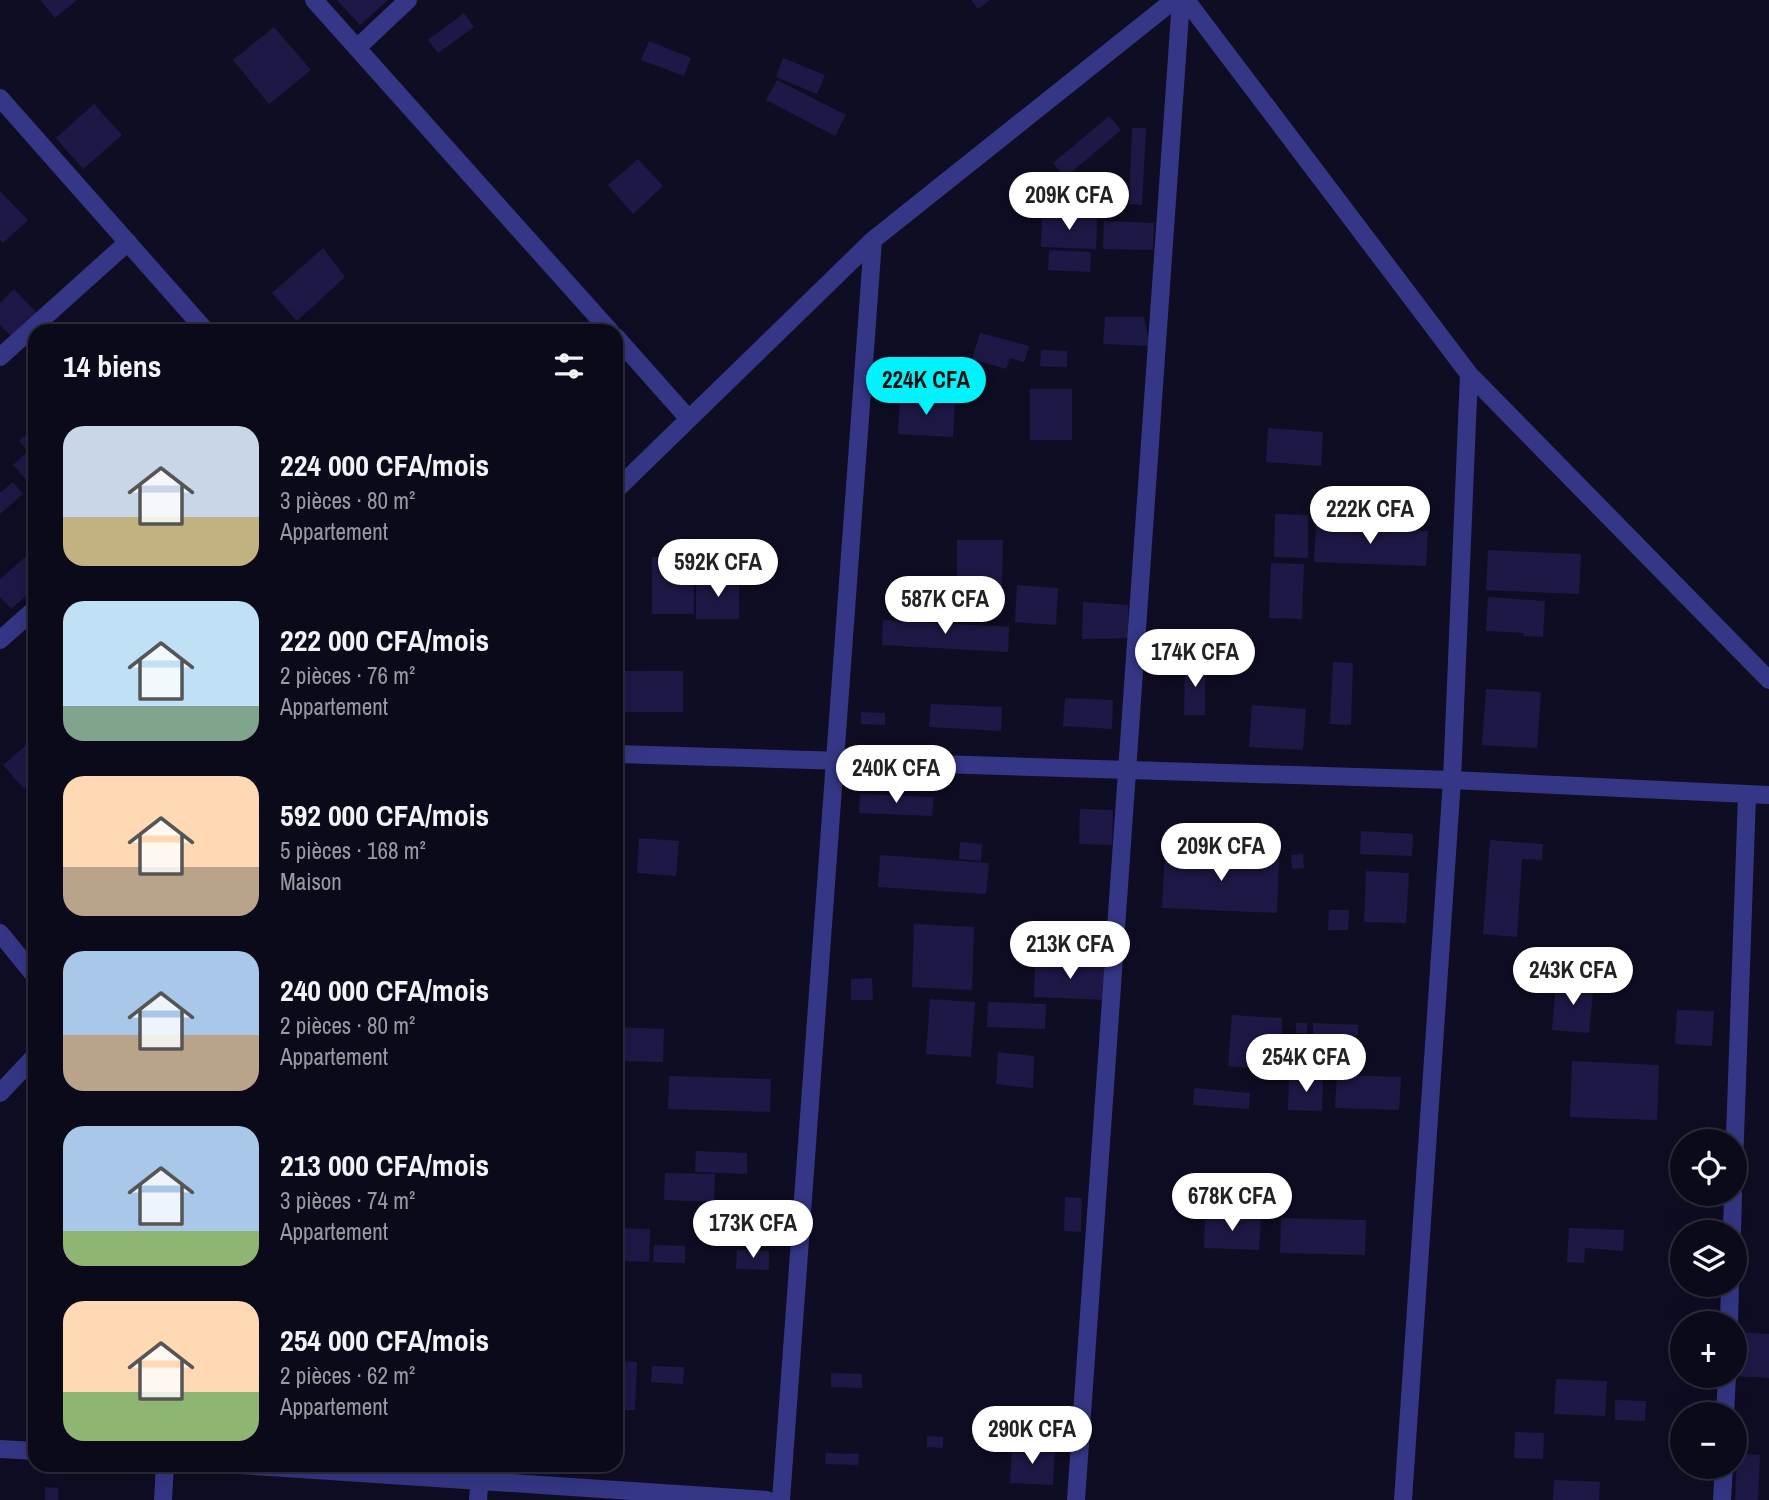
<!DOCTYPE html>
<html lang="fr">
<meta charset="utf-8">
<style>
:root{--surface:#0b0a1b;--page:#191828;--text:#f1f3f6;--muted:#9a9aa3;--line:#2b2b3a;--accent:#00f3fb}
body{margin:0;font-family:"Archivo Narrow",sans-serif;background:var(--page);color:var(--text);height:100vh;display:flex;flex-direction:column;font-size:26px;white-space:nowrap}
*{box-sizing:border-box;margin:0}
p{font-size:23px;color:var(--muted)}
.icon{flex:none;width:38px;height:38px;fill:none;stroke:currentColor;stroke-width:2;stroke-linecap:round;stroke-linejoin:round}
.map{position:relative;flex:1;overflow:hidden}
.panel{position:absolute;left:28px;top:324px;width:595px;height:1148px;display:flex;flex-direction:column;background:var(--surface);border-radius:21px;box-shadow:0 7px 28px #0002,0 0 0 2px var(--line)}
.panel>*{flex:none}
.fabs{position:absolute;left:1670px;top:1129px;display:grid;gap:14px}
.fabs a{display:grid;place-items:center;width:77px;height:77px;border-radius:50%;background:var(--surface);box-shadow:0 7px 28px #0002,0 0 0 2px var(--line);font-size:35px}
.price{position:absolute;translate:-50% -60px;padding:0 16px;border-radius:24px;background:#fff;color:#222;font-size:23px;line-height:46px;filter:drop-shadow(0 2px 4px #0008)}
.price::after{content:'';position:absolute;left:50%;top:42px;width:21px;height:16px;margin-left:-10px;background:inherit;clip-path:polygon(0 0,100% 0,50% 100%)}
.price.selected{background:var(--accent);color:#111}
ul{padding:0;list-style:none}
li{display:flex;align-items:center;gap:21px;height:175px;padding:0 35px}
li span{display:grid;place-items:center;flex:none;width:196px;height:140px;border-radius:21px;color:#555}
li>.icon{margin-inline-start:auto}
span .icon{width:84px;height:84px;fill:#fffc;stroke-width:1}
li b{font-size:30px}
h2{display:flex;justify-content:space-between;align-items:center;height:84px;padding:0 35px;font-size:30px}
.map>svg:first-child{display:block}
.building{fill:#1e1846}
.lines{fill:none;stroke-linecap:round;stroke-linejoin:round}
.minor{stroke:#353786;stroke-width:18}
</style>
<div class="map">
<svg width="1769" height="1500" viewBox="0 0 1769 1500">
<rect width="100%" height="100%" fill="#0f0d24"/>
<path class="building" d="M40,0H77L55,18Z
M337,0H388L360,25Z
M971,0H990L978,9Z
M464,13L474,27L438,53L428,40Z
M274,27L311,70L269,104L233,60Z
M649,41L691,58L684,76L641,60Z
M783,58L825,75L817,94L776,77Z
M777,80L846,115L835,136L766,100Z
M94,104L122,135L83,169L56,138Z
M1109,116L1121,130L1065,178L1053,163Z
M1132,128H1146L1142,205L1129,204Z
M638,159L663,186L633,214L608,185Z
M1023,185H1038L1037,207H1022Z
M0,191L28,220L3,243L0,240Z
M1042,215L1097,217L1096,249L1041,247Z
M1104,221L1154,223L1153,250L1103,249Z
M323,248L345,277L297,321L272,293Z
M1049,250L1091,252L1090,272L1048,270Z
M14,289L37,313L12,337L0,325V303Z
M1105,317H1144L1150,346L1103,344Z
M980,333L1029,346L1024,362L1010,358L1006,369L972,359Z
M1041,350L1067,351V367L1040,366Z
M1030,389H1072V440H1030Z
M900,398L955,401L953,437L898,434Z
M35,427V485L33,487L13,465L28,451L19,441Z
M1268,428L1323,432L1321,466L1266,462Z
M13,482L23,494L0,514V493Z
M1275,514L1308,515V558L1274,557Z
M1316,525L1428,531L1426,566L1314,562Z
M957,540H1003L1002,586H957Z
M1488,550L1581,554L1579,594L1486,590Z
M30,553L35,558V588L11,609L0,597V579Z
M652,557H694V614H652Z
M1271,563L1304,564L1302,619L1269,618Z
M696,579H739V619H696Z
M1017,585L1058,588L1056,625L1015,622Z
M1488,597L1545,601L1543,637L1523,636L1524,633L1486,631Z
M1083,602L1128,605L1129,638L1082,639Z
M883,620L1009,627L1008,652L882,645Z
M1333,662L1353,663L1351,725L1330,724Z
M1185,663L1205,664V715H1184Z
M616,671H683V712H616Z
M1486,689L1541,692L1537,748L1482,745Z
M1065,698L1113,700L1112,729L1063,726Z
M931,704L1002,707L1001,731L929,727Z
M1252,705L1306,709L1303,750L1249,747Z
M861,712L885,713V725L861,724Z
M33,739L35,742V780L24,789L3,765Z
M860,794L934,797L932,816L859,813Z
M1080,809L1113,810L1112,845L1079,844Z
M1361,831L1413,834L1412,856L1360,854Z
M639,838L679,841L676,876L637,873Z
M1490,840L1543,844L1542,860L1522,859L1517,937L1483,934Z
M960,842L982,844L981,861L959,859Z
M1165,852L1279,858L1277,913L1162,908Z
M1303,854L1304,868L1292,869L1291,855Z
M880,855L989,863L986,894L878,887Z
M1366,871L1409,873L1406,923L1364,922Z
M1329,910H1349L1348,930H1328Z
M914,924L974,927L972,990L912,987Z
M1035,962L1107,965L1106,1000L1034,997Z
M872,978L873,1000H851V979Z
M1556,981L1594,984L1589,1033L1552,1030Z
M930,999L975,1002L971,1057L926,1054Z
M988,1002L1046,1004L1045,1029L987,1027Z
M1677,1010L1714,1011L1712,1046L1675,1044Z
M1232,1015L1282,1018L1281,1071L1228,1066Z
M1296,1023H1307V1034L1296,1033Z
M1313,1023L1358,1025V1036L1313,1034Z
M616,1027L664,1029L663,1062L616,1061Z
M998,1052L1034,1056L1033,1088L996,1084Z
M1572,1061L1659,1065L1657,1120L1570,1117Z
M1337,1075L1401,1077L1399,1110L1335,1108Z
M669,1076L771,1079L770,1112L668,1109Z
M1289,1077L1323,1078L1322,1111L1288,1110Z
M1194,1088L1250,1093L1249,1109L1193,1105Z
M696,1151L747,1153V1174L695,1172Z
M665,1173L715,1174L714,1202L664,1200Z
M1065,1197L1082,1198L1081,1232L1064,1231Z
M1205,1215L1261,1218L1259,1250L1204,1248Z
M1281,1218L1366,1220L1365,1255L1280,1253Z
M619,1228L650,1229L649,1262L618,1261Z
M1569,1228L1624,1230L1623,1251L1585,1248L1584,1263L1567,1262Z
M654,1245L685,1246V1263L653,1262Z
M737,1250L769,1251V1270L736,1269Z
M1735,1332L1769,1334V1378L1734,1376Z
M616,1361L637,1362L635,1410H616Z
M652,1366L684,1367L683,1384L651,1382Z
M831,1373L862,1374V1388L831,1387Z
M1556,1379L1607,1381L1605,1416L1554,1414Z
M1615,1400L1646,1401L1645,1421L1615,1420Z
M1515,1432L1544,1433L1543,1459L1514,1458Z
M927,1436L943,1437V1448L927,1447Z
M1012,1446L1055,1448L1053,1485L1010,1483Z
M826,1453L859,1454L858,1465L825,1464Z
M1737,1453L1760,1455L1758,1500H1735Z
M1554,1480L1600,1482L1599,1500H1553Z
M45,1487L58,1488V1500H45Z"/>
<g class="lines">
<path class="minor" d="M314,0L610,331
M1186,0L1469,374L1769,680
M357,48L408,0
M0,98L206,331
M616,337L688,418
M0,357L128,242
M616,490L873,240L1174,0
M0,640L35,609
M616,754L1452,780L1769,795
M0,933L35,976
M0,1093L35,1056
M1734,1165L1747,795
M1732,1232L1733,1194
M1729,1323L1730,1284
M1725,1414L1727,1376
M0,1449L35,1451
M240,1465L767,1500
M163,1500L165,1465
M478,1500L481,1465
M781,1500L873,240
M1076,1500L1181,0
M1403,1500L1452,780L1469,374
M1722,1500L1724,1466"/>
</g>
</svg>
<div class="fabs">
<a><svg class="icon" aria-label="locate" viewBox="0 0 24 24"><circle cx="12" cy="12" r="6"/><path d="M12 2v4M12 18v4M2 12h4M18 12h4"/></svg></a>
<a><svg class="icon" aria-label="layers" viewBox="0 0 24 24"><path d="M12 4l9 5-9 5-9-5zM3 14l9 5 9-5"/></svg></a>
<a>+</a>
<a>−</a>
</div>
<b class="price" style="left:1069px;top:232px">209K CFA</b>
<b class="price selected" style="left:926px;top:417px">224K CFA</b>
<b class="price" style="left:1370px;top:546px">222K CFA</b>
<b class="price" style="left:718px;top:599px">592K CFA</b>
<b class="price" style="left:945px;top:636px">587K CFA</b>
<b class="price" style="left:1195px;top:689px">174K CFA</b>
<b class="price" style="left:896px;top:805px">240K CFA</b>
<b class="price" style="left:1221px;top:883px">209K CFA</b>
<b class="price" style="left:1070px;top:981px">213K CFA</b>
<b class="price" style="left:1573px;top:1007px">243K CFA</b>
<b class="price" style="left:1306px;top:1094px">254K CFA</b>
<b class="price" style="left:1232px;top:1233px">678K CFA</b>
<b class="price" style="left:753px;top:1260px">173K CFA</b>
<b class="price" style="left:1032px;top:1466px">290K CFA</b>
<section class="panel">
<h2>14 biens<svg class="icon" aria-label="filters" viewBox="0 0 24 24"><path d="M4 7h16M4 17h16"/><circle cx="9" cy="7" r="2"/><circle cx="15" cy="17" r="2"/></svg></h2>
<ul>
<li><span style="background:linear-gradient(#c9d6e8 65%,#c2b280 0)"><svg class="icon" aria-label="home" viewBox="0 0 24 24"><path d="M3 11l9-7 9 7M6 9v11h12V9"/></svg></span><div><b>224 000 CFA/mois</b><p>3 pièces · 80 m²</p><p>Appartement</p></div></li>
<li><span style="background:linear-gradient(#bfe0f5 75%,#7fa58c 0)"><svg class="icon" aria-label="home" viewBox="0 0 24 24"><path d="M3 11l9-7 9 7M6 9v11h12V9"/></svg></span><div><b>222 000 CFA/mois</b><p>2 pièces · 76 m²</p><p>Appartement</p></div></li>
<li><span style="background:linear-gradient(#ffd9b3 65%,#b9a48a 0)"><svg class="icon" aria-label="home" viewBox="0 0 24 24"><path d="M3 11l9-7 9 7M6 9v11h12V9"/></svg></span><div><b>592 000 CFA/mois</b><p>5 pièces · 168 m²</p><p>Maison</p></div></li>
<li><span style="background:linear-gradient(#a9c7e8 60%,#b9a48a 0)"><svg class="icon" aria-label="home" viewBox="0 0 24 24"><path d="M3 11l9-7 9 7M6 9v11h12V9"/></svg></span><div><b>240 000 CFA/mois</b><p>2 pièces · 80 m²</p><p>Appartement</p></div></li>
<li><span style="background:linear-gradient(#a9c7e8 75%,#8fb573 0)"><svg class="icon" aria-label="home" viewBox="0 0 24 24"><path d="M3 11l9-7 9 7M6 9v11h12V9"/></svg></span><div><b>213 000 CFA/mois</b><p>3 pièces · 74 m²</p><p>Appartement</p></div></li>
<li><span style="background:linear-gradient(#ffd9b3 65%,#8fb573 0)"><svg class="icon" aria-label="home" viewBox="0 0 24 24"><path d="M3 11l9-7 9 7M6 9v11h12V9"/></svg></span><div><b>254 000 CFA/mois</b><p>2 pièces · 62 m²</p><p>Appartement</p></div></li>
</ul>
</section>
</div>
